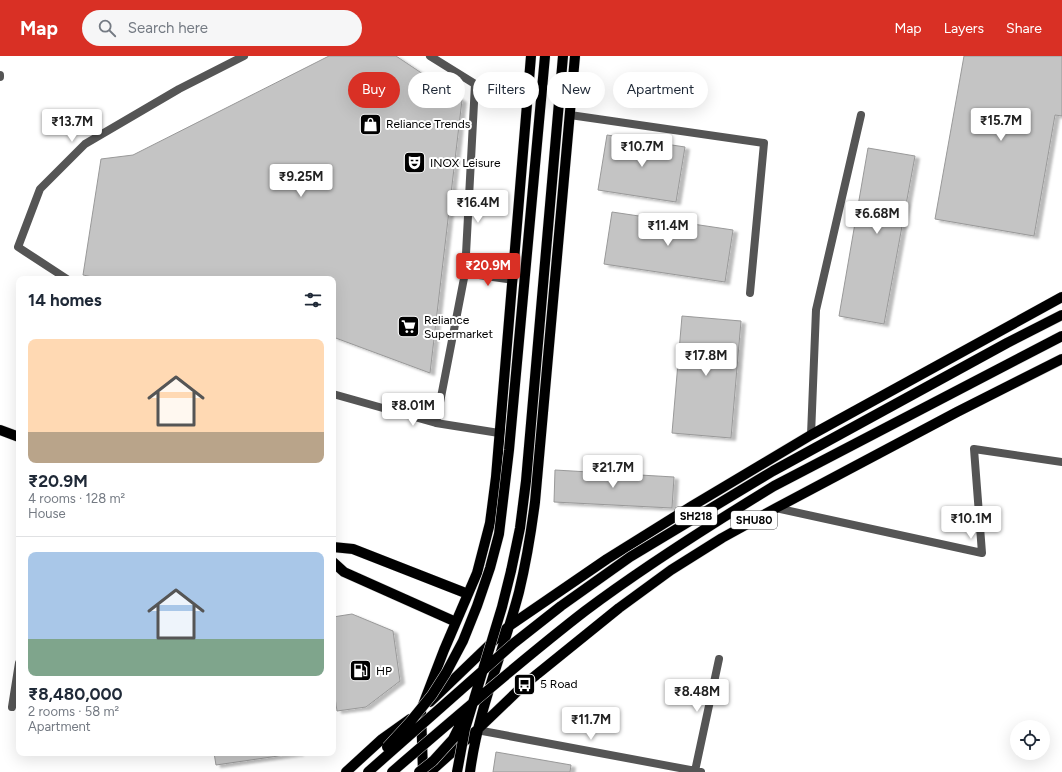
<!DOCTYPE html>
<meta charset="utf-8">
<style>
:root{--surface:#fff;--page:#f6f6f7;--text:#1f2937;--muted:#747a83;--line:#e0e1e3;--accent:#d93025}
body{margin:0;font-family:Figtree,sans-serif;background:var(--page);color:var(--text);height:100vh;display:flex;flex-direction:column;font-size:15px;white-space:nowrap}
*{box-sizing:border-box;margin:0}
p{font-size:13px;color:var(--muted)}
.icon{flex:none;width:22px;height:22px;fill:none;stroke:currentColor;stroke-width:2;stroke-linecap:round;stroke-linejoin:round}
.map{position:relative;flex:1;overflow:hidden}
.details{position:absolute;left:16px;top:220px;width:320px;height:480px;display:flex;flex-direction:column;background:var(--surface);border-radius:8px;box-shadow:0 4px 16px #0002}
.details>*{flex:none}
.top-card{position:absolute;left:348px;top:16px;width:380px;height:36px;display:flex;gap:8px}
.buttons{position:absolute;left:1010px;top:664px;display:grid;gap:8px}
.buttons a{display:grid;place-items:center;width:40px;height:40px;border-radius:50%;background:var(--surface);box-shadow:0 4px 16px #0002;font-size:20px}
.price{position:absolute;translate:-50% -34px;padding:0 9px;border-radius:4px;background:#fff;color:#222;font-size:13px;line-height:26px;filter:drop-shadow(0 1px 2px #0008)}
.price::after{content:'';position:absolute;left:50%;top:24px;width:12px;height:9px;margin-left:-6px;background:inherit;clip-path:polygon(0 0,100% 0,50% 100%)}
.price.current{background:var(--accent);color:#fff}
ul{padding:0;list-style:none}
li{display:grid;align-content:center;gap:8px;height:212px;padding:0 12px}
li+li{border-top:1px solid var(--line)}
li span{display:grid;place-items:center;height:124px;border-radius:8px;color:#555}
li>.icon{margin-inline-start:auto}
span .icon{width:72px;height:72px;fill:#fffc;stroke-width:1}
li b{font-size:17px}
h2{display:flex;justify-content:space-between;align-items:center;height:48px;padding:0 12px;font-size:17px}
.pill{padding:0 14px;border-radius:18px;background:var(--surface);box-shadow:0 4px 16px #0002;font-size:14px;line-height:36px}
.pill.current{background:var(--accent);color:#fff}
header{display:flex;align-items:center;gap:24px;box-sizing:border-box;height:56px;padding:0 20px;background:var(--accent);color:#fff}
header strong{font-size:19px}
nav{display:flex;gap:22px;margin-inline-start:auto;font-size:14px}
.search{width:280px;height:36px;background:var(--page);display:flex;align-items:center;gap:10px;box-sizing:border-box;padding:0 14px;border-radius:22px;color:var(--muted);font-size:15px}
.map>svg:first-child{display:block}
.building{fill:#c4c4c4;stroke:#999;filter:url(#shadow)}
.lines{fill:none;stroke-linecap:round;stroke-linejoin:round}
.primary-casing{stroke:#dbdbdb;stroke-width:11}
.street{stroke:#555;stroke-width:8}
.primary{stroke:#000;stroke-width:10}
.primary-bridge-casing{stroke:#dbdbdb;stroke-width:11;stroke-linecap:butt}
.primary-bridge{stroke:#000;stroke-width:10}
.labels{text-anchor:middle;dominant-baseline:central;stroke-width:4;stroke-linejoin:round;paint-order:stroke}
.shield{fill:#fff;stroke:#4c4c4c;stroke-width:1}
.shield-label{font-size:11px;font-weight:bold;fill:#000}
.poi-label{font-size:12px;fill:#000;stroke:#fff;text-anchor:start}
</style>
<header>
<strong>Map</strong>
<div class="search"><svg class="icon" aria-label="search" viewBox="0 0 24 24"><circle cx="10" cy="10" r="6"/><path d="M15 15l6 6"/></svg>Search here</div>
<nav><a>Map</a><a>Layers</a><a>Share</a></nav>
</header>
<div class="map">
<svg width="1062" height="716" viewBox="0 0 1062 716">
<defs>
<filter id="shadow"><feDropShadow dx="4.5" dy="2.5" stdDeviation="1" flood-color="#0004"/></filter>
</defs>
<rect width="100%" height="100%" fill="#fff"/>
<path class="building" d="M329,0H396L462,44L430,317L333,281V223H102L83,219L101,103L133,99Z
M964,0H1062V60L1055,59L1034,180L935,163Z
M607,79L685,91L676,146L598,134Z
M868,92L915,100L884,268L839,260Z
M612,156L733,174L725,226L604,208Z
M682,260L741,265L731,382L672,377Z
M555,414L674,421L672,452L554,446Z
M352,558L393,575L400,625L366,651L337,655L333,628V561Z
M496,696L571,709L570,716H493Z
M214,697H299L216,709Z"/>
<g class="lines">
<defs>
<path id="primary" d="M0,374L19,381
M333,491L353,493L468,538
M333,506L344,516L456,566
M511,515L520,472L526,425L563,0
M430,646L509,570L607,503L692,450L811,379L1062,241
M346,716L382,683L410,663
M423,716L421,654L444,594L477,517L490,467L496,421L531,0
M430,716L477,674L525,628L619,552L671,514L722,482L776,452L957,356L1062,303
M470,716C478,654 503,597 519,536C526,507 531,477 535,446L575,0"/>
</defs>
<use href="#primary" class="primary-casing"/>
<path class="street" d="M430,0L475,28L465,217L436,367
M0,19V21
M570,59L764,87L750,237
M465,217L513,224
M67,223L18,191L40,133L85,88L179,33L244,0
M333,338L436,367L499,377
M811,379L816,254L861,59
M776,452L982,497L974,393L1062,406
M12,651L19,607
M477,674L701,716
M695,715L719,603"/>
<use href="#primary" class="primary"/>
<defs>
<path id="primary-bridge" d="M387,691L410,666L432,639L446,617L463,585L477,550L490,512L499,478L509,394L545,0
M368,716L514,587L561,550L630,501L773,415L1007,287L1062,259
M392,716C455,662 519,606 585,555C645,510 710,469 774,430L1062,280
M419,716L433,705L453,683L463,663
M457,716L465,673L502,551L511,515"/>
</defs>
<use href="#primary-bridge" class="primary-bridge-casing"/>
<use href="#primary-bridge" class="primary-bridge"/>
</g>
<defs>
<symbol id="shop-square" viewBox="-11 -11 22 22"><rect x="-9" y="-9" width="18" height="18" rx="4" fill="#000" stroke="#fff"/><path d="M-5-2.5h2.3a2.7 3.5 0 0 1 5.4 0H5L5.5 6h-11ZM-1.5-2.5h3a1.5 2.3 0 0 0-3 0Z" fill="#fff"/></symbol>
<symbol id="theatre-square" viewBox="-11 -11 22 22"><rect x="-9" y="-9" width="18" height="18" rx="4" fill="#000" stroke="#fff"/><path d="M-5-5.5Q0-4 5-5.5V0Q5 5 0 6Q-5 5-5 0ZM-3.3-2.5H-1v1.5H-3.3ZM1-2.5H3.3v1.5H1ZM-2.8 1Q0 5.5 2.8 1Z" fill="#fff"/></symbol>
<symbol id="supermarket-square" viewBox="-11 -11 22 22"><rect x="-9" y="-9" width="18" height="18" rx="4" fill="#000" stroke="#fff"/><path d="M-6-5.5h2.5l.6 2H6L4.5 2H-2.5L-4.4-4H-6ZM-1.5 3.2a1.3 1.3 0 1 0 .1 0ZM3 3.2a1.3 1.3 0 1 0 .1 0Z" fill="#fff"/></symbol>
<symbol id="fuel-square" viewBox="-11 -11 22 22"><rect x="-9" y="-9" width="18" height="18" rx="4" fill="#000" stroke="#fff"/><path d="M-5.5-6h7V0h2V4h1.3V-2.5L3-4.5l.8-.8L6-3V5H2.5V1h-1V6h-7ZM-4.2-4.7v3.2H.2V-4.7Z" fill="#fff"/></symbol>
<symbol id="bus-square" viewBox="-11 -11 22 22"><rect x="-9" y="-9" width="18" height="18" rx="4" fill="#000" stroke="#fff"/><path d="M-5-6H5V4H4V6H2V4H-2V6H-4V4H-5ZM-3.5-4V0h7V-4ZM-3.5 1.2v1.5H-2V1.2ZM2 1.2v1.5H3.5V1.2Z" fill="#fff"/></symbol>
</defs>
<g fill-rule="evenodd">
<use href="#shop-square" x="358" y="56" width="25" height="25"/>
<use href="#theatre-square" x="402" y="94" width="25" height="25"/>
<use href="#supermarket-square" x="396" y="258" width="25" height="25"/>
<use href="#fuel-square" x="348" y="602" width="25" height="25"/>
<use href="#bus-square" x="512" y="616" width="25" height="25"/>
</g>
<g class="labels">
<g class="shield">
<rect x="675" y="451" width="42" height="18" rx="3"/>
<rect x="731" y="455" width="46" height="18" rx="3"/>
</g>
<g class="shield-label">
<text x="696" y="460">SH218</text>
<text x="754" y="464">SHU80</text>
</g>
<g class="poi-label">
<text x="386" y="68">Reliance Trends</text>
<text x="430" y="107">INOX Leisure</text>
<text x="424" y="264">Reliance<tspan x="424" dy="14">Supermarket</tspan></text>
<text x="376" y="615">HP</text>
<text x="540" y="628">5 Road</text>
</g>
</g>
</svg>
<div class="buttons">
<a><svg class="icon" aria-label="locate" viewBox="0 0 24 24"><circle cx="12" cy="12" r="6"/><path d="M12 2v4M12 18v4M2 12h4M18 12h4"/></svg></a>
</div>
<b class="price" style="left:1001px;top:86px">₹15.7M</b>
<b class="price" style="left:72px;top:87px">₹13.7M</b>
<b class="price" style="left:642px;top:112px">₹10.7M</b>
<b class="price" style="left:301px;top:142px">₹9.25M</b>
<b class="price" style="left:478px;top:168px">₹16.4M</b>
<b class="price" style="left:877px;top:179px">₹6.68M</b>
<b class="price" style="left:668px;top:191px">₹11.4M</b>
<b class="price current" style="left:488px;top:231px">₹20.9M</b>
<b class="price" style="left:706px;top:321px">₹17.8M</b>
<b class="price" style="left:413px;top:371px">₹8.01M</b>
<b class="price" style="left:613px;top:433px">₹21.7M</b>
<b class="price" style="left:971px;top:484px">₹10.1M</b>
<b class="price" style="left:697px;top:657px">₹8.48M</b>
<b class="price" style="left:591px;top:685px">₹11.7M</b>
<div class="top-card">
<a class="pill current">Buy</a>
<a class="pill">Rent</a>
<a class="pill">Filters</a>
<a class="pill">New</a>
<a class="pill">Apartment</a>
</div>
<section class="details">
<h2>14 homes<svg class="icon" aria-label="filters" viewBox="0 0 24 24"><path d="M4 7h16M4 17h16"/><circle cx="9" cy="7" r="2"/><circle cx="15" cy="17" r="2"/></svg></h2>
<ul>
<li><span style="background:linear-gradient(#ffd9b3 75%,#b9a48a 0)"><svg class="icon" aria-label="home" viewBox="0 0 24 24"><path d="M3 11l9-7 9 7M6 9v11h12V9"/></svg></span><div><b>₹20.9M</b><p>4 rooms · 128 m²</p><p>House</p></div></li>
<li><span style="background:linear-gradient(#a9c7e8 70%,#7fa58c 0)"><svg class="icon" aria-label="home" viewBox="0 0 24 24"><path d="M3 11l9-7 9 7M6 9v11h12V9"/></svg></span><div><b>₹8,480,000</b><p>2 rooms · 58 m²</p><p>Apartment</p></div></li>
</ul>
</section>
</div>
